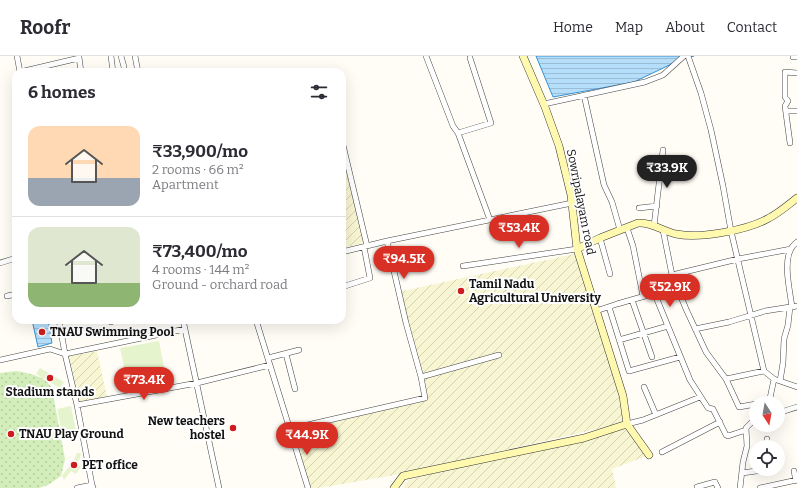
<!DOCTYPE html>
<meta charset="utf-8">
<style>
:root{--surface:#fff;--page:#f7f7f7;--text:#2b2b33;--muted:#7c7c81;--line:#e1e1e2;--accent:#d93025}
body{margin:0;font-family:Bitter,serif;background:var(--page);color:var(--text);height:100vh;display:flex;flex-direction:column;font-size:15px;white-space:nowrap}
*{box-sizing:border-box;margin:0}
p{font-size:13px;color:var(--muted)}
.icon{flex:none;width:22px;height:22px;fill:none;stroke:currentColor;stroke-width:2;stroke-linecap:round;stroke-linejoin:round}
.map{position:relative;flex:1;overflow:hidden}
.side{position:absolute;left:12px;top:12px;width:334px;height:256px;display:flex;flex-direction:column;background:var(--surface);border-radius:12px;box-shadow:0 4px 16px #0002}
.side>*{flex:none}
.needle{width:26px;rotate:169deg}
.buttons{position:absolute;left:749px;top:340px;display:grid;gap:8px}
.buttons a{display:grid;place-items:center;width:36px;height:36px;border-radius:50%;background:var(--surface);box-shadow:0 4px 16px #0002;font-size:20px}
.price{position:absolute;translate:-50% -34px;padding:0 9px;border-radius:14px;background:var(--accent);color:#fff;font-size:13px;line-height:26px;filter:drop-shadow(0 1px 2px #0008)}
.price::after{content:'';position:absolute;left:50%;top:24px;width:12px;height:9px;margin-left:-6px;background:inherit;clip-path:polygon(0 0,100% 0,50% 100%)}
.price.current{background:#222;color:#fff}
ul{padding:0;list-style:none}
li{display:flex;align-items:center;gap:12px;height:100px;padding:0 16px}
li+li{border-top:1px solid var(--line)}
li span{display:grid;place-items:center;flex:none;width:112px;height:80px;border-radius:12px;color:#555}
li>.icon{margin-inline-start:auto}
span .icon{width:48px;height:48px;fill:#fffc;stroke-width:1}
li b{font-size:17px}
h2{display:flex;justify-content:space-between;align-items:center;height:48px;padding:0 16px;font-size:17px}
header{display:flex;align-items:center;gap:24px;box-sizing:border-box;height:56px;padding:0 20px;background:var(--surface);border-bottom:1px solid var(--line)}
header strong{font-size:19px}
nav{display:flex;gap:22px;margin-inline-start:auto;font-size:14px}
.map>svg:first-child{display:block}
.farmland{fill:url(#farmland-furrows)}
.green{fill:url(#green-dots)}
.pitch{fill:#e5f4cd}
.water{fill:url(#water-rules);stroke:#3591d8}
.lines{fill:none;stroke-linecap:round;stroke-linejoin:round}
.street-casing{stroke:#444;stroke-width:6}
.secondary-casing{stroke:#333;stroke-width:8}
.street{stroke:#fff;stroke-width:5}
.secondary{stroke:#fff9b0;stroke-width:7}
.poi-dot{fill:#ce1c1e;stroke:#fff;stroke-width:1.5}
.labels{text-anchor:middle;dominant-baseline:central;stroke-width:4;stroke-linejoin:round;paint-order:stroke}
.street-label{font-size:12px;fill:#111;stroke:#fff}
.poi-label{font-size:12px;font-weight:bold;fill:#111;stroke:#fff;text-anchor:start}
</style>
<header>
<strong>Roofr</strong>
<nav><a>Home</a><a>Map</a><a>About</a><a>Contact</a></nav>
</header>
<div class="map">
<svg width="797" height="432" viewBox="0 0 797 432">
<defs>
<pattern id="farmland-furrows" width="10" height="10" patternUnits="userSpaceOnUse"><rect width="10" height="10" fill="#f8f6d2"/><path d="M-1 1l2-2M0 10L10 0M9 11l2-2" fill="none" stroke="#d4d2b3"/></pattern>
<pattern id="green-dots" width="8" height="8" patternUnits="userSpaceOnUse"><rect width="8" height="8" fill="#d3eeba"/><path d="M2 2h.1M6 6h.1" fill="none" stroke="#b4cb9f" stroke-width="1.8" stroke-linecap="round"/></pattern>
<pattern id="water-rules" width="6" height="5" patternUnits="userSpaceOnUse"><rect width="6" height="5" fill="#b5defb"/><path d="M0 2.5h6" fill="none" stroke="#9bbdd6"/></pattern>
</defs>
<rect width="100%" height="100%" fill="#fffdf5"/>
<path class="farmland" d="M343,96L364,187L342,192V97Z
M574,198L583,216L620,345L624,367L395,419L319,432H311L290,373L425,342L398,236Z
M97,295L107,341L80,347L69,300Z
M627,368L649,399L612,413L616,432H403L408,424Z"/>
<path class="green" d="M16,315C28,317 47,320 52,333L65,403L61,420L48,429L39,432H0V317Z"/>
<path class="pitch" d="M159,285L165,317L127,325L120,292Z
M40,312L64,326L60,332L36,318Z
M71,350L76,375L62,377L57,353Z
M77,397H81L80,402L76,408L81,410L76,418L71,415L64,424L62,420L75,402Z"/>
<path class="water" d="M536,0H694L684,2L634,26L553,41Z
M32,264H48L52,287L38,291Z"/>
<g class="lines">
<defs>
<path id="street" d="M17,0L20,16
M111,0L113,16
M121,0L124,11
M135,0L138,16
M426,0L453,70L458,77L490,164
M688,0L701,37L711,74L723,130L731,175L764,315L774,323L797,331
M79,1L81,16
M793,1H797
M20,16L79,2
M584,39L604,129L612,146L620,174
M544,48L645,26L663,19L684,0
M786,55H797
M458,77L491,67L470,2
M342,85L367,190
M790,87L785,50L788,45L785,41V16L797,17
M639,152L657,150
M654,170L663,94
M627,172L633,190L643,240
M663,174L672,219L686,253L706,296L726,323L764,315
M600,182L610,218
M387,185L406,267L421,321
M797,186C795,188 792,190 791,193C783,207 790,235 792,251L797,250
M342,196L387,185L572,147
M0,207L16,202
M463,210L577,193
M672,219L738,203L791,193
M342,231L370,222L364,191
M7,240L16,238
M632,244L652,301
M609,251L629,315L680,301
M596,255L617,248L652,238L656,241L690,324L708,352L713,353L726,379L728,380L746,374
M111,264V266
M183,264L219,432
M256,264L308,432
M695,273L729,266L765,255L790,251
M619,284L668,270
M286,298L295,333
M268,302L299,294
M0,304L50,293L65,298L59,264
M726,323L739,351L756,348
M780,325L783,307L784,283L788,269L790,251H792
M644,331L656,359
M769,347L774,323
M77,349L65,298L185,273
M778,357L797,351
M627,368L643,364L700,341
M290,373L425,342L421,321L499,299
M767,391V383
M662,396L720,366
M794,415L796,425
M742,417L770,413
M92,429L77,349L197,327L270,309
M697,431L715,426L718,432
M77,432L92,429L93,431
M740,432L743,406L747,390L746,372L753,365L756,364
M760,432L797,424"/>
<path id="secondary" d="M523,0L545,51L559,90L571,139L577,193L623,340L627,368L649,399
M577,193L600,182L638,167C652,166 662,175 676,178C700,183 748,174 769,162C779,157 788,149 797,142
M394,432L403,420L584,382L627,368"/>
</defs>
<use href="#street" class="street-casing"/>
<use href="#secondary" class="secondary-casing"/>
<use href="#street" class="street"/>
<use href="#secondary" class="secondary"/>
</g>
<g class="poi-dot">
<circle cx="461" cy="235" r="4"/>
<circle cx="42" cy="276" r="4"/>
<circle cx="50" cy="322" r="4"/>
<circle cx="233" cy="372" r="4"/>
<circle cx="11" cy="378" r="4"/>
<circle cx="74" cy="409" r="4"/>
</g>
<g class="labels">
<g class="street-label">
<text transform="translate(581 146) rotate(79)">Sowripalayam road</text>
</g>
<g class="poi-label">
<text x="469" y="228">Tamil Nadu<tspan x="469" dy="14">Agricultural University</tspan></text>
<text x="50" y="276">TNAU Swimming Pool</text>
<text x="50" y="336" text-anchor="middle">Stadium stands</text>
<text x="225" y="365" text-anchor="end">New teachers<tspan x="225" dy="14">hostel</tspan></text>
<text x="19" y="378">TNAU Play Ground</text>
<text x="82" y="409">PET office</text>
</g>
</g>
</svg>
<div class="buttons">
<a><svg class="needle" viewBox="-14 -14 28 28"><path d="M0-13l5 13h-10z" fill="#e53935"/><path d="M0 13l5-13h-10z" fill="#7c7c81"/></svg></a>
<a><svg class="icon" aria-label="locate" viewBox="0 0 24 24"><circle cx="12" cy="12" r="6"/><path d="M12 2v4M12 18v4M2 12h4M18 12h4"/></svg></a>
</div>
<b class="price current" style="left:667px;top:133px">₹33.9K</b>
<b class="price" style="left:519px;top:193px">₹53.4K</b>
<b class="price" style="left:404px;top:224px">₹94.5K</b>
<b class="price" style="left:670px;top:252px">₹52.9K</b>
<b class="price" style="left:144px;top:345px">₹73.4K</b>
<b class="price" style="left:307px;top:400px">₹44.9K</b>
<section class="side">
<h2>6 homes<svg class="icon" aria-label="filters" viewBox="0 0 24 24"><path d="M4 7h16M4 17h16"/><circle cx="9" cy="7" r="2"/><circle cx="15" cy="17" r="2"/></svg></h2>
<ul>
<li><span style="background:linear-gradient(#ffd9b3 65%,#9aa5b1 0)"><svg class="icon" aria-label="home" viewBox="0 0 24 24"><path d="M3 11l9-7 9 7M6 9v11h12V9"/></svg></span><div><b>₹33,900/mo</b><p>2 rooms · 66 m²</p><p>Apartment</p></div></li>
<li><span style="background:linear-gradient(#dfe7d0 70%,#8fb573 0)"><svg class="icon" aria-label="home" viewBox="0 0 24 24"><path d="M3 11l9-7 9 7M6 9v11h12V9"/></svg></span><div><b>₹73,400/mo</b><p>4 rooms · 144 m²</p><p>Ground - orchard road</p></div></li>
</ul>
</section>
</div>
